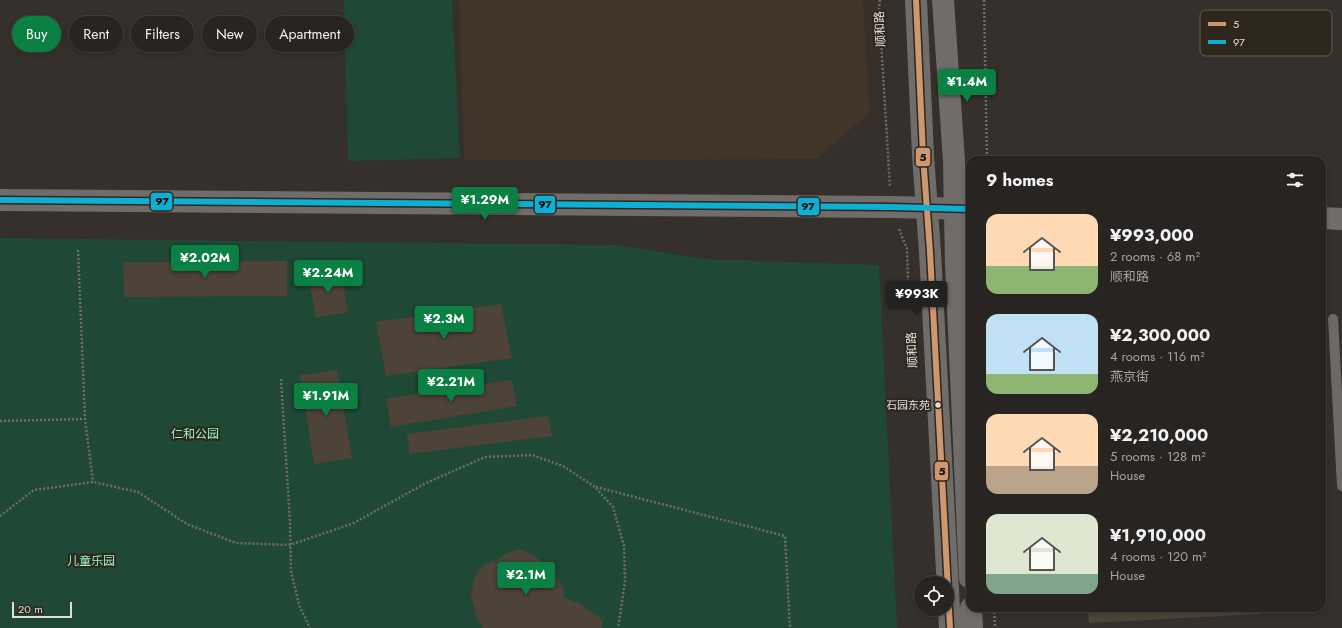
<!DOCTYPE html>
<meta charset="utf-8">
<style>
:root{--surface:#282421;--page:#34302e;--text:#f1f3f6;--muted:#a5a4a5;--line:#44413f;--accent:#0b8043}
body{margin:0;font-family:Jost,"Noto Sans SC",sans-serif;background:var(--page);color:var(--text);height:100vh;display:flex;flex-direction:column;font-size:15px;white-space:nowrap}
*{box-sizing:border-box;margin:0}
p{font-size:13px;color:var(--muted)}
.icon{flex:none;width:22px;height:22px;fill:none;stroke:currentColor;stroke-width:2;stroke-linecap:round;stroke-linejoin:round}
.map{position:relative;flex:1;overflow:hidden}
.sheet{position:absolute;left:966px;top:156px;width:360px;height:456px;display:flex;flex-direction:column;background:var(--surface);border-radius:12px;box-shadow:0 2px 6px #0003,0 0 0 1px var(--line)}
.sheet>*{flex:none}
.top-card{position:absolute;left:12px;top:16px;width:380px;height:36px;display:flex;gap:8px}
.tools{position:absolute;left:914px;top:576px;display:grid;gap:8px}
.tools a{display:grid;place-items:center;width:40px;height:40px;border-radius:50%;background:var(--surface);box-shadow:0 2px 6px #0003,0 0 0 1px var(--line);font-size:20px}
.scale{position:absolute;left:12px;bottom:10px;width:60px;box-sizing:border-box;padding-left:4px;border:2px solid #e3ddd8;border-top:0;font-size:11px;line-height:14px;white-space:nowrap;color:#e3ddd8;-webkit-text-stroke:3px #2f261e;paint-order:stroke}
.price{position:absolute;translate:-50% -34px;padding:0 9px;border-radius:4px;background:var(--accent);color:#fff;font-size:13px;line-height:26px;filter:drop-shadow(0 1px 2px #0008)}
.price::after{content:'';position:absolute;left:50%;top:24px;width:12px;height:9px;margin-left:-6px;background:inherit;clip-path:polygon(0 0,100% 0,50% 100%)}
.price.current{background:#222;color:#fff}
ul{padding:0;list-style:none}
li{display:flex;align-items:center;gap:12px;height:100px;padding:0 20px}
li span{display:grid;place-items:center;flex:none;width:112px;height:80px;border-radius:12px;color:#555}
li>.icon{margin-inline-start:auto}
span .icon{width:48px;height:48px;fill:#fffc;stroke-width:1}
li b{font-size:17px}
h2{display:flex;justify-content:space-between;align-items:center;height:48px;padding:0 20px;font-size:17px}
.pill{padding:0 14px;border-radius:18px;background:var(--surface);box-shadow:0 2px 6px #0003,0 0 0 1px var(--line);font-size:14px;line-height:36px}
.pill.current{background:var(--accent);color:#fff}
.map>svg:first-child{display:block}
.built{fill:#413429}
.green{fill:#1f4836}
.building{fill:#4e4339}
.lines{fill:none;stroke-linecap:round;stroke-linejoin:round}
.path{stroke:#706c6a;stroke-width:2.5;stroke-dasharray:2 2;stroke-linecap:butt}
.lane{stroke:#6c6a68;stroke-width:10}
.secondary{stroke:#706c6a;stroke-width:22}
.bus-1-casing{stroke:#2f261e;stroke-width:9}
.bus-2-casing{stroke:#2f261e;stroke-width:9}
.bus-1{stroke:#cd976f;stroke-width:6}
.bus-2{stroke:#0dafd3;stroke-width:6}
.bus-dot{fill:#e3ddd8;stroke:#2f261e;stroke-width:1.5}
.labels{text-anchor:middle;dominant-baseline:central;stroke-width:4;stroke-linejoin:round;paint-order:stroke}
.bus-label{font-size:11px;fill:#e3ddd8;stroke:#2f261e;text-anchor:end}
.street-label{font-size:12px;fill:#e3ddd8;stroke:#2f261e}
.park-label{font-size:12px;fill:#90f5c4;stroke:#2f261e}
.key{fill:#2f261e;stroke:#655d56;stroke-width:1}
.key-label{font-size:11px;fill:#e3ddd8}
.line-badge{stroke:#2f261e;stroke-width:1.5}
.pale-badge-label{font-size:11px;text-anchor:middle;font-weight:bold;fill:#111}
</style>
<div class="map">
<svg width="1342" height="628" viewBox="0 0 1342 628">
<rect width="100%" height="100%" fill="#35302c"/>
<path class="built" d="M459,0H863L870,112L817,159L464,160Z"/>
<path class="green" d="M344,0H452L460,158L348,161Z
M0,238L618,245L704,259L879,265L897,628H0Z"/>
<path class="building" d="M287,261V296L124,297L123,262Z
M341,270L348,312L316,318L308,275Z
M501,304L512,358L386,376L376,322Z
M337,370L352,458L314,464L300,375Z
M512,380L517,406L391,427L386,399Z
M548,416L552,436L410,454L407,434Z
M520,549L529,553L552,567L563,588L564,598L577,602L602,619V628H483L476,616L471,595L474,578L484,565L497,560L507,553Z
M1046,608H1259L1260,614L1089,623L1088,611L1046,613Z"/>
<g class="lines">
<path class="path" d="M880,0L879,8L890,187
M984,0L987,160
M899,229L907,249L908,280
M78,250L85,419
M281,379L290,522L291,571L299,605L310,628
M0,421L85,419L93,482
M596,487L785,536L790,628
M0,516L34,490L93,482L138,492L187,524L236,543L290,545L354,523L424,484L485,457L532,455L563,466L595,487L613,507L624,546L625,582L618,628
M994,608L995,628"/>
<path class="lane" d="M1333,319L1342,486"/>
<path class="secondary" d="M916,0L923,155L930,252L950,628
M943,0L954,161L956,264L970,578
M0,200L891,207L970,209
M1322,218L1342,219
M971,608L972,628"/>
<defs>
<path id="bus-1" d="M916,0L923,155L930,252L950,628"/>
<path id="bus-2" d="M0,200L891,207L970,209"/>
</defs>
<use href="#bus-1" class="bus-1-casing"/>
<use href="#bus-2" class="bus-2-casing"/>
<use href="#bus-1" class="bus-1"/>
<use href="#bus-2" class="bus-2"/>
</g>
<circle class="bus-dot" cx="938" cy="405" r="3.5"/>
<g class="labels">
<g class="bus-label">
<text x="930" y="405">石园东苑</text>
</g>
<g class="street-label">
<text transform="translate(880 29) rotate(-93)">顺和路</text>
<text transform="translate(912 350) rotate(-93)">顺和路</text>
</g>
<g class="park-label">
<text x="195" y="434">仁和公园</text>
<text x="91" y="561">儿童乐园</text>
</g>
</g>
<rect x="1200" y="10" width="132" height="46" rx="6" class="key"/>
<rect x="1208" y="22" width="18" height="4" fill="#cd976f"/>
<rect x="1208" y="40" width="18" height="4" fill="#0dafd3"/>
<g class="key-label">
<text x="1233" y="28">5</text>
<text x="1233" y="46">97</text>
</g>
<g class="line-badge">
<rect x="915" y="147" width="16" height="20" rx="4" fill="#cd976f"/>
<rect x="150" y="192" width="23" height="19" rx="4" fill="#0dafd3"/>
<rect x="534" y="195" width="22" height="19" rx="4" fill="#0dafd3"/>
<rect x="797" y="197" width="23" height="19" rx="4" fill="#0dafd3"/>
<rect x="934" y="461" width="15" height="20" rx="4" fill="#cd976f"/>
</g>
<g class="pale-badge-label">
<text x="923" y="161">5</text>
<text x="162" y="205">97</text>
<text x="545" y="208">97</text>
<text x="808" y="210">97</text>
<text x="942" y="475">5</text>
</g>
</svg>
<div class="tools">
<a><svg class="icon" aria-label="locate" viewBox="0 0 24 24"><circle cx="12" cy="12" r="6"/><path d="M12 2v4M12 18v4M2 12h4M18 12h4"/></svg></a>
</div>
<div class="scale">20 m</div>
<b class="price" style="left:967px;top:103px">¥1.4M</b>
<b class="price" style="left:485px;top:221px">¥1.29M</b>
<b class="price" style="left:205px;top:279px">¥2.02M</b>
<b class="price" style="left:328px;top:294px">¥2.24M</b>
<b class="price current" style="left:917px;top:315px">¥993K</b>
<b class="price" style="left:444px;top:340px">¥2.3M</b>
<b class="price" style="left:451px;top:403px">¥2.21M</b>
<b class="price" style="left:326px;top:417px">¥1.91M</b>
<b class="price" style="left:526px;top:596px">¥2.1M</b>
<div class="top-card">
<a class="pill current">Buy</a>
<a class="pill">Rent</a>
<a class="pill">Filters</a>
<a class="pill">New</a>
<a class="pill">Apartment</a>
</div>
<section class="sheet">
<h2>9 homes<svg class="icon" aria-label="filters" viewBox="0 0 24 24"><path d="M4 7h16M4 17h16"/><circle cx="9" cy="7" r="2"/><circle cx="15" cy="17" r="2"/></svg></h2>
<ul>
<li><span style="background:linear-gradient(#ffd9b3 65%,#8fb573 0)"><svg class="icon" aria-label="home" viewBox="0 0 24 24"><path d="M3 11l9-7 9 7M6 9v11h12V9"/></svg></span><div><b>¥993,000</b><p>2 rooms · 68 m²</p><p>顺和路</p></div></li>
<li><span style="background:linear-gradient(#bfe0f5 75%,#8fb573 0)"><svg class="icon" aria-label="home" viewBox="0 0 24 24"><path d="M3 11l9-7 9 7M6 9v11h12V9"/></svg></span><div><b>¥2,300,000</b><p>4 rooms · 116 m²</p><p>燕京街</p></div></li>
<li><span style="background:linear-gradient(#ffd9b3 65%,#b9a48a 0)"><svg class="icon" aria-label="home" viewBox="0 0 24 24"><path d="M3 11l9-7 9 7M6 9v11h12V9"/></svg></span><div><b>¥2,210,000</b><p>5 rooms · 128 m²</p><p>House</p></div></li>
<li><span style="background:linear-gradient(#dfe7d0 75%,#7fa58c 0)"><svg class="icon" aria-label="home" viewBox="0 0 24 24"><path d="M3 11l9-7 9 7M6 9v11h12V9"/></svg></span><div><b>¥1,910,000</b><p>4 rooms · 120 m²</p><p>House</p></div></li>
</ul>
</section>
</div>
